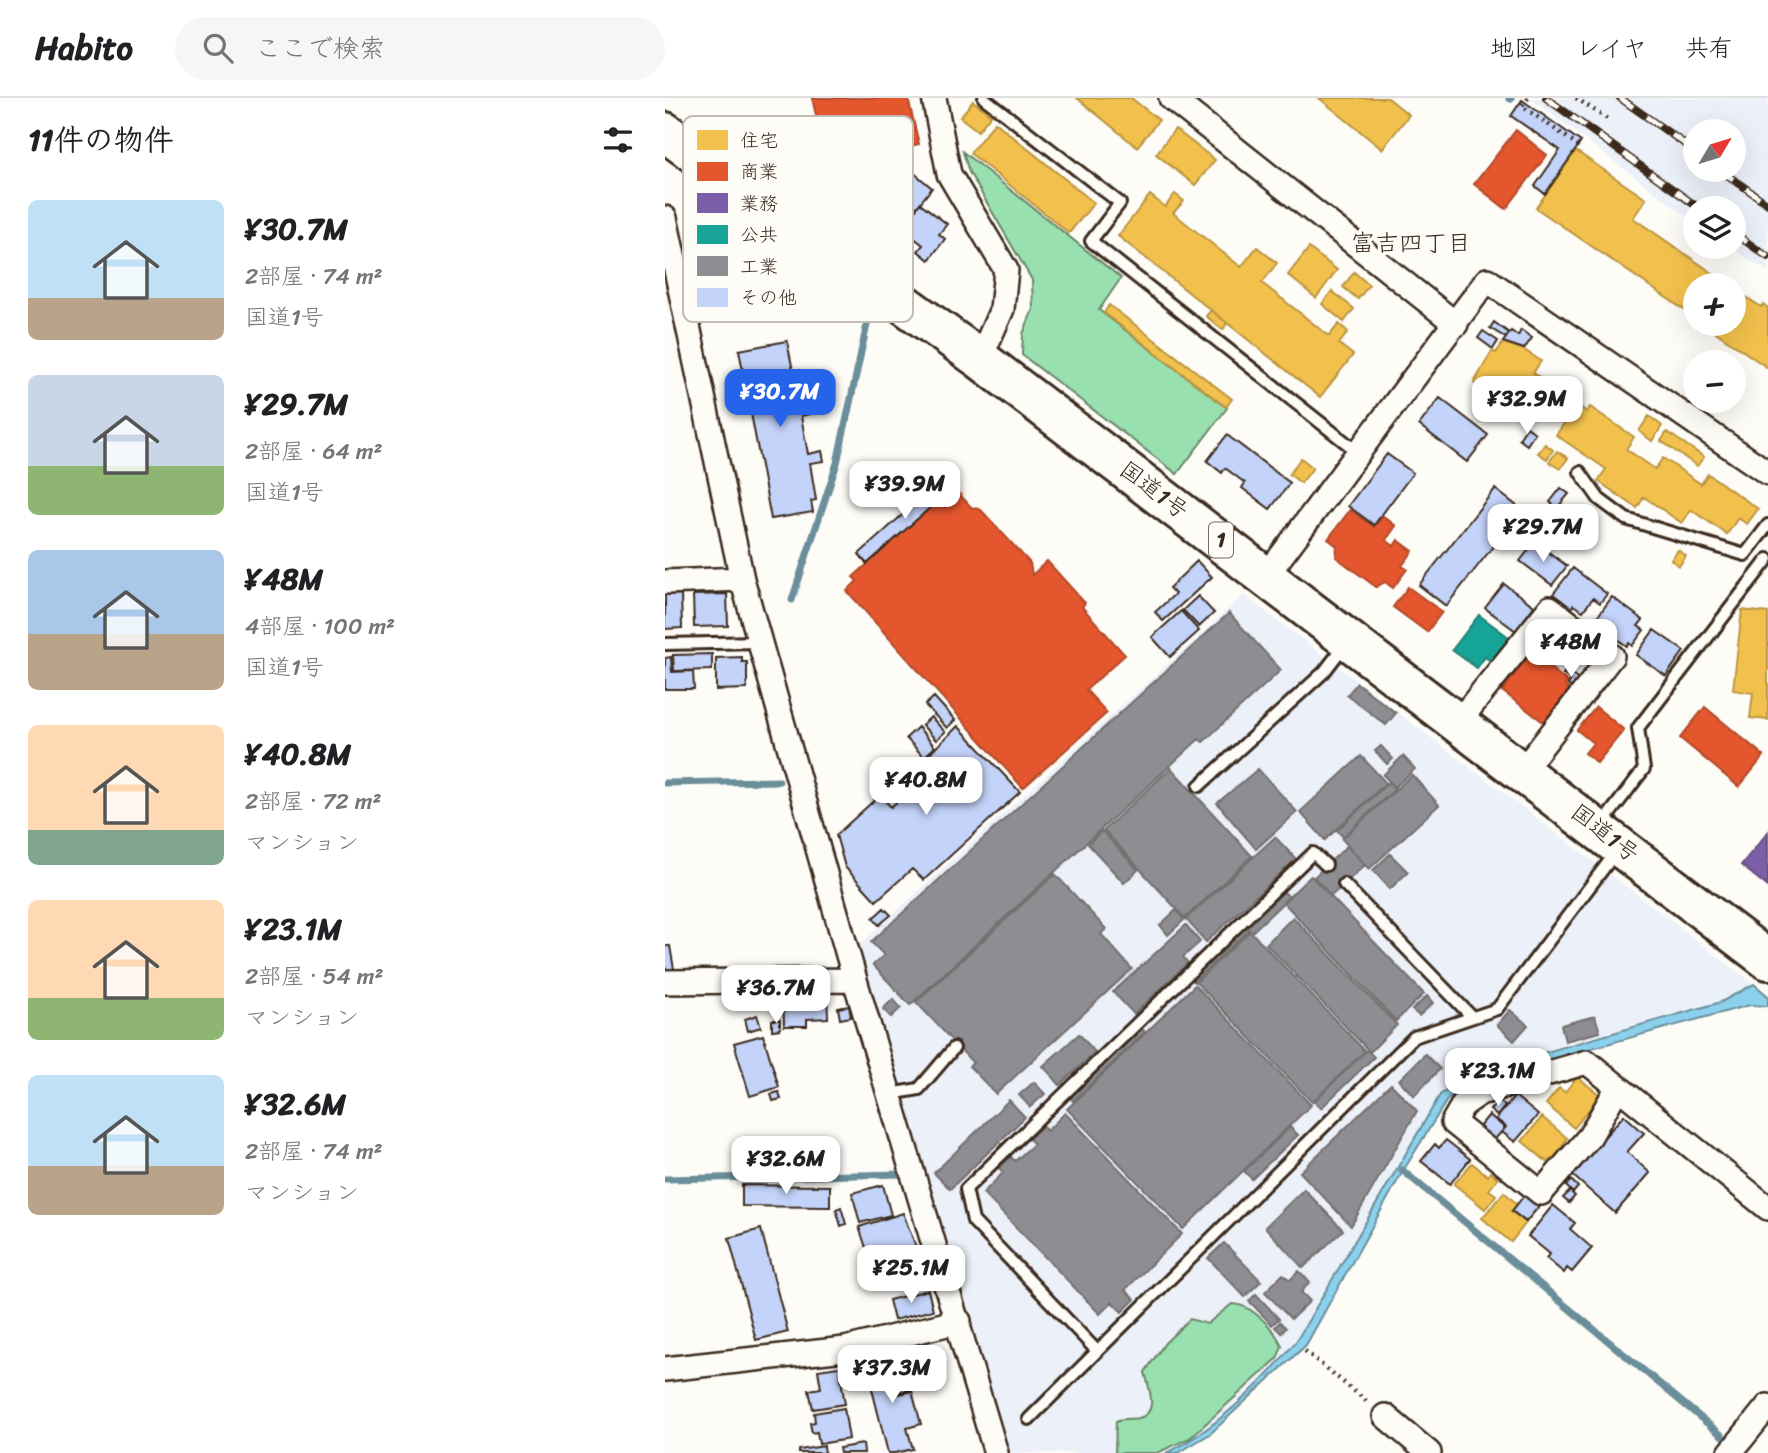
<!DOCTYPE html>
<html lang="ja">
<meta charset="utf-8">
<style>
:root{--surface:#fff;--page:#f6f6f6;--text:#202124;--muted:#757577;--line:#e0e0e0;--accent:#2563eb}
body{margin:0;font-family:Sriracha,"Klee One",sans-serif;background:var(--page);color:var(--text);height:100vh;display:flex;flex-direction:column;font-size:26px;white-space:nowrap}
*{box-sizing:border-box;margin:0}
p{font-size:23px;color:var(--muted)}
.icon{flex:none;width:38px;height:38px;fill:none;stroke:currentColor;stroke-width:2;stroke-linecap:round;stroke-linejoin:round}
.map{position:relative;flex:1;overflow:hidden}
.side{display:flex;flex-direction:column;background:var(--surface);width:665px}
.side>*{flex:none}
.needle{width:46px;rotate:52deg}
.controls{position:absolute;left:1018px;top:21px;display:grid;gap:14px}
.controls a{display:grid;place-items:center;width:63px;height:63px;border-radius:50%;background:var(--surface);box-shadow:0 7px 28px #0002;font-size:35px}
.price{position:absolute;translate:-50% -60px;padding:0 16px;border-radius:14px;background:#fff;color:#222;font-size:23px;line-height:46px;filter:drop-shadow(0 2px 4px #0008)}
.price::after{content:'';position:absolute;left:50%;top:42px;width:21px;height:16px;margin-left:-10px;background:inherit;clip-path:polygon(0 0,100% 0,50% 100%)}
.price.current{background:var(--accent);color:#fff}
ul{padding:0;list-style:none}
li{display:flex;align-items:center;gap:21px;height:175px;padding:0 28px}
li span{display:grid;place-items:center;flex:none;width:196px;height:140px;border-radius:10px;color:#555}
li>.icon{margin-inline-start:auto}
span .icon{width:84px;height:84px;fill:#fffc;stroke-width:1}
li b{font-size:30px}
h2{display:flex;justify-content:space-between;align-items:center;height:84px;padding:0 28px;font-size:30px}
header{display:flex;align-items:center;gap:42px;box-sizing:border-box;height:98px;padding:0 35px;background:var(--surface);border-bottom:2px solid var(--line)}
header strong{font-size:33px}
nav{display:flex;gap:38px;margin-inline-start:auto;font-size:24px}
.search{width:490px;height:63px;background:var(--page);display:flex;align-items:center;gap:18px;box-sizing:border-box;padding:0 24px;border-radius:38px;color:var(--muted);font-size:26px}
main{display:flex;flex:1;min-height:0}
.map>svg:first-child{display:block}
.built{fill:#ecf0f8;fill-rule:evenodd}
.green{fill:#98e0af;stroke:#6a8566;stroke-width:2}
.water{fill:#8bd1ed;stroke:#6b8e9a;stroke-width:2}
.homes{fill:#f2c14e;stroke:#bb9440;stroke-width:2}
.shops{fill:#e4572e;stroke:#b14a29;stroke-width:2}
.offices{fill:#7b5ea7;stroke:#684e7e;stroke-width:2}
.public{fill:#17a398;stroke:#227f73;stroke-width:2}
.industry{fill:#8d8d92;stroke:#746f6f;stroke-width:2}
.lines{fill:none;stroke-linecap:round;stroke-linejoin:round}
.stream{stroke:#6b8e9a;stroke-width:7}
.building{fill:#c3d3f9;stroke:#3b2a1e;stroke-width:2}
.lane-casing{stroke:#3b2a1e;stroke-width:16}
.street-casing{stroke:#3b2a1e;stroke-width:28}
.highway-casing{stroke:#3b2a1e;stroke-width:44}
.path{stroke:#3b2a1e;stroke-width:4.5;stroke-dasharray:2 5;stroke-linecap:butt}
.lane{stroke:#fdfcf7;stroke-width:10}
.street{stroke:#fdfcf7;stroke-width:23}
.highway{stroke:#fdfcf7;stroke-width:38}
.rail-casing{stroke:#3b2a1e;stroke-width:8}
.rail{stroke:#fdfcf7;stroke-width:5;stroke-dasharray:16;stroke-linecap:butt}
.labels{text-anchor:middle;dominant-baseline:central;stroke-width:7;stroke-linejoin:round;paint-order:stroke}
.shield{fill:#fdfcf7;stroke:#75695f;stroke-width:2}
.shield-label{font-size:21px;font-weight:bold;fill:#3b2a1e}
.street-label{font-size:23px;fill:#3b2a1e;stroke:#fdfcf7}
.neighbourhood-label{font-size:24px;fill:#3b2a1e;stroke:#fdfcf7}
.key{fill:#fdfcf7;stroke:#c3bdb6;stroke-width:2}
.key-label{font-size:19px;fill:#3b2a1e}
</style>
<header>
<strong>Habito</strong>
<div class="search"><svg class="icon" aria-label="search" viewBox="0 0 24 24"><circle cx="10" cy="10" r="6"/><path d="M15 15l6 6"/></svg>ここで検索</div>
<nav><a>地図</a><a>レイヤ</a><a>共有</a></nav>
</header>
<main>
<section class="side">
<h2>11件の物件<svg class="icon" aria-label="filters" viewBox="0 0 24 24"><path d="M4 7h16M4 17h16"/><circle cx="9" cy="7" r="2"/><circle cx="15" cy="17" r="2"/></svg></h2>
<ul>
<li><span style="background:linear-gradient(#bfe0f5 70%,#b9a48a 0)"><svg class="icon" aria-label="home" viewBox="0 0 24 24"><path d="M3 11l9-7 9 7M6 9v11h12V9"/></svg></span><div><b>¥30.7M</b><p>2部屋 · 74 m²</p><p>国道1号</p></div></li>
<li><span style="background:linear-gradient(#c9d6e8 65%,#8fb573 0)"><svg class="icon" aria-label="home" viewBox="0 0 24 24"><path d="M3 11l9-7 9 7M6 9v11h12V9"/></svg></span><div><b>¥29.7M</b><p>2部屋 · 64 m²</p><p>国道1号</p></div></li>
<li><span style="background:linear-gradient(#a9c7e8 60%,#b9a48a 0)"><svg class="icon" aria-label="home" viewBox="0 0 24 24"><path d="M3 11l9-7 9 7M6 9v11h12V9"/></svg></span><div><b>¥48M</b><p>4部屋 · 100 m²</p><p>国道1号</p></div></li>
<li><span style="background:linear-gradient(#ffd9b3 75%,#7fa58c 0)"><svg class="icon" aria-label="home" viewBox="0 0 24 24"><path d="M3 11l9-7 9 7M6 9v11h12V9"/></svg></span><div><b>¥40.8M</b><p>2部屋 · 72 m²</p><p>マンション</p></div></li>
<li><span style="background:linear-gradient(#ffd9b3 70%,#8fb573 0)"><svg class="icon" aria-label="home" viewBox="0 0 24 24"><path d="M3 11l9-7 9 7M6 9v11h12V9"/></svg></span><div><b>¥23.1M</b><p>2部屋 · 54 m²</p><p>マンション</p></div></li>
<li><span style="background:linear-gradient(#bfe0f5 65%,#b9a48a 0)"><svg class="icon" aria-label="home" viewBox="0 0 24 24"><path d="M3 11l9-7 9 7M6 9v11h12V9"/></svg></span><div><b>¥32.6M</b><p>2部屋 · 74 m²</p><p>マンション</p></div></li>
</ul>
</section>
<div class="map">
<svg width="1103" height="1355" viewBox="0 0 1103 1355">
<rect width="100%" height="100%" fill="#fdfcf7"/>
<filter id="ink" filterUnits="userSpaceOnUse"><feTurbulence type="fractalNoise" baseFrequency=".0143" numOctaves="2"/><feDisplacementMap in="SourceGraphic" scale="14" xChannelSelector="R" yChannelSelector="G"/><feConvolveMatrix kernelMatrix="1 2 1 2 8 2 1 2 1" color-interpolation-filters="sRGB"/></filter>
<g filter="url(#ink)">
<path class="built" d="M865,0H1103V174L1066,149H1069V110H1031V125ZM1069,33V72H1031V33Z
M579,497L1089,886L1056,904L791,985L775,997L632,1242L614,1264L530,1342L501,1355H340L192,849Z"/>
<path class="green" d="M298,54L456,180L434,212L562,310L512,376L357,257L358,236L368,211L367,182L304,74Z
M567,1206C586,1206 610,1231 617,1248L612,1261L525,1340L492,1355H450L451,1323C460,1319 466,1322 474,1320C495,1315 483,1288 480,1274L500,1245L525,1221L542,1226Z"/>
<path class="water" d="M1089,886L1103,898V908L1085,907L806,983L782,1002L738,1073L641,1247L545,1336L513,1355H501C549,1333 599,1284 632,1242L775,997L791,985V980L1056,904Z"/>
<path class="homes" d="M412,0H466L494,22L472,49Z
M654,0H723L744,17L717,51Z
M308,3L326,17L313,33L295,19Z
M330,24L429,105L404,135L305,55Z
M510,31L550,62L530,87L491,56Z
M911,53L981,101L968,120L1065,187H1031V220L871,110Z
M510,96L519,103L508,115L576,169L592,149L612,165L597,185L664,238L674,226L683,234L674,246L688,257L655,299L453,138L485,97L500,109Z
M644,150L672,172L651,200L623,177Z
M689,174L704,187L693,201L678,189Z
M1069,191L1096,209L1098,206L1103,210V270L1039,226H1069Z
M667,193L689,211L679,224L657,206Z
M444,207L567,301L561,309L439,215Z
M546,212L562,225L558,232L541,218Z
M838,245L859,252L876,263L868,275L876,280L872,287L877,291L874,305L869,302L863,322L809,285L827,253L831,255Z
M912,307L922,314L925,309L969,339L961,351L990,371L998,360L1036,386L1043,376L1093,411L1082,426L1073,420L1062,436L1026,412L1017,425L979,399L972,410L933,383L941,371L891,337Z
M984,318L997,328L987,343L974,333Z
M1002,334L1039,359L1032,368L996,343Z
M880,346L888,352L882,361L873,355Z
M892,353L903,360L895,371L884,364Z
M636,360L648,370L636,385L624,376Z
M1013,452L1021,458L1014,468L1006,462Z
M1077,512L1103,515V622L1085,620L1088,595L1068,592Z
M912,979L935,997L909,1030L881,1006L894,990L900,994Z
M877,1019L902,1040L889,1063L886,1061L882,1064L857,1043Z
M807,1065L823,1078L825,1074L833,1080L824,1092L831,1097L820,1111L789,1086Z
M839,1094L852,1106L846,1113L861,1125L846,1144L817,1120Z"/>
<path class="shops" d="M147,0H243L254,46L173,64L170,49L159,52Z
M851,32L882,57L841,111L809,86Z
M288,389L306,409L316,412L365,465L367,477L382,463L420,505L417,509L460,557L421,592L442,615L358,690L182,493L192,483L188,479Z
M685,412L709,429L718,418L731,428L721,442L729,448L733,442L748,453L737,468L742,471L728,490L720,484L711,489L671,459L672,448L663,441Z
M743,489L777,514L762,534L728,509Z
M871,548L892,559L884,569L903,584L900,588L907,593L881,626L837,593Z
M931,609L959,632L932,665L920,655L928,645L912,632Z
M1040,609L1099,658L1074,689L1015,640Z"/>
<path class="offices" d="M1103,734V789L1076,767Z"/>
<path class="public" d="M814,517L845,540L827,564L820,559L812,570L787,552Z"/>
<path class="industry" d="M564,515L616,572L538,644L534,641L245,907L208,867L219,857L206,844Z
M692,585L731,615L721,627L682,597Z
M716,648L728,661L722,666L710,653Z
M696,658L721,685L660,742L635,714Z
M738,658L750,671L730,689L718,677Z
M506,670L587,758L520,820L439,732Z
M593,671L632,714L591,751L552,705Z
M747,677L774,707L704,771L677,741Z
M724,684L730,691L678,739L672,732Z
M437,733L473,772L459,785L423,746Z
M610,739L631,761L541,844L521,821Z
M682,748L700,767L666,798L649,779Z
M725,756L743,774L725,791L708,772Z
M390,776L441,831L436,836L467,871L331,996L304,968L308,965L251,904Z
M646,778L759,896L731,923L618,804Z
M618,793L624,799L587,834L582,830L589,821Z
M511,812L519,822L503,837L495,827Z
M628,819L732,927L705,954L601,846Z
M578,826L584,832L529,884L524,878Z
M521,827L535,844L518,859L523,865L469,916L448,894Z
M585,833L700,953L647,1004L531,884Z
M530,887L646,1007L518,1131L402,1011Z
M762,898L768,905L754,918L747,912Z
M228,901L236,910L226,919L218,911Z
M845,912L863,927L849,943L832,927Z
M930,918L935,934L900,943L896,927Z
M474,928L480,934L408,1003L403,997Z
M414,936L430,954L395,987L378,968Z
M702,952L709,959L656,1010L649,1003Z
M760,956L775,971L749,998L734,982Z
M369,984L380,996L365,1009L354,997Z
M726,986L752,1013L686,1128L635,1074Z
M344,1002L360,1019L285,1091L269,1075Z
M400,1015L517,1136L460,1192L470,1201L457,1214L447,1204L435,1216L318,1095L338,1075L334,1070L346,1059L350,1063L369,1046L364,1041L377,1028L382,1033Z
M625,1029L633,1037L587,1081L579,1073Z
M639,1091L678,1132L638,1170L600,1129Z
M559,1145L596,1183L580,1199L543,1160Z
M634,1173L645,1184L636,1194L645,1203L626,1221L600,1194L618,1176L625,1182Z
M591,1196L614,1221L607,1227L584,1203Z
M615,1224L621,1230L616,1235L610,1229Z"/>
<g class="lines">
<path class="stream" d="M844,0L846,1
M127,502L172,365L203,222
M0,685L114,683
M737,1072L1060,1340
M0,1081L238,1076"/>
</g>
<path class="building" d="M857,2L916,44L880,96L870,88L895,52L846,18Z
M242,69L267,90L251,110L235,103L238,100L225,90Z
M243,105L251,111L255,105L282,126L274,136L280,141L264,162L253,153L258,147L232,126L234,123L231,120Z
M829,224L844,235L841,240L825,230Z
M856,232L867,240L859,251L838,244L846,233L853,238Z
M818,233L833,243L828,251L813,240Z
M122,243L128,273L135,272L138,285L130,286L134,309L148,306L150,315L136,318L143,356L157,353L159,363L145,365L151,402L146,403L148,414L106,421L74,252Z
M775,300L823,337L802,364L754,327Z
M862,329L870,335L862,347L854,341Z
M562,337L625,385L605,411L577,390L580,385L560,370L557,375L542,363Z
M722,356L748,375L709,427L683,408Z
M277,381L286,391L202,466L194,456Z
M896,390L904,396L892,410L885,404Z
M830,391L857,412L781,508L754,487Z
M870,444L902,468L887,487L855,463Z
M532,463L547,479L498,523L490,514L510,496L504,490Z
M908,470L942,496L935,505L928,500L918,513L908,507L906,510L888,496Z
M839,486L869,508L851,533L820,510Z
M16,496L17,530L0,531V497Z
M62,496L63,528L29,529L28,497Z
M533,498L549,515L534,529L518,512Z
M947,499L978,522L973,528L979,532L967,548L964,545L962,548L935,529L940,523L933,518Z
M516,513L534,533L505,559L487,539Z
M989,532L1019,553L1001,578L971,557Z
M876,540L884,546L879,553L871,547Z
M47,556V572L9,573L8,557Z
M6,559L7,574L28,573L29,591H0V560Z
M77,559V564H82V591L51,592V560Z
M902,572L914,582L908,591L903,587L906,582L898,576Z
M269,599L290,622L282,630L260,607Z
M266,619L280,634L271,642L257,627Z
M293,628L355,694L259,782L247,771L211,803L180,769L171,737L215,697L226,709L262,676L260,660Z
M253,629L270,649L259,659L241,640Z
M219,810L226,817L214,827L208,820Z
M0,848H5L9,871L0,872Z
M162,893L163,920L142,921V928H119L118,894Z
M184,908L186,919L175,921L173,910Z
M92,917L96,929L83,933L80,921Z
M107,922H115V931L107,932Z
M98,937L114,989L85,998L69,945Z
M114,994L116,1001L108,1003L106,996Z
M850,998L873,1017L850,1044L837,1034L841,1029L831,1021Z
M834,1002L840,1008L832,1018L825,1012Z
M824,1017L840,1030L829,1042L814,1029Z
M959,1017L979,1035L962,1054L985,1075L950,1115L906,1076Z
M781,1042L805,1061L785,1086L756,1063L770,1046L774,1050Z
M906,1082L913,1089L908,1095L901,1088Z
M77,1087L165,1088V1109L77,1108Z
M218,1087L226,1117L195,1125L187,1095Z
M905,1093L910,1098L904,1105L898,1100Z
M861,1095L875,1107L861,1124L847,1113Z
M888,1107L910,1125L905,1131L927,1150L907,1174L902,1170L899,1175L881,1160L885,1156L863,1138Z
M176,1109L181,1126L176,1128L171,1111Z
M238,1115L256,1162L243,1166L247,1178L214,1188L194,1129Z
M96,1131L123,1234L91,1242L64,1140Z
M263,1192L268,1212L229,1222L224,1202Z
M225,1257L234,1296L247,1293L256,1326L242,1330L248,1351L230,1355H223L200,1263Z
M255,1257L263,1287L235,1294L228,1264Z
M174,1269L180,1306L148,1311L144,1292L156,1290L153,1272Z
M179,1310L184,1341L154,1346L152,1334L147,1335L145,1325L150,1324L149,1315Z
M198,1346L199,1355H175L174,1350Z
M159,1348L160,1355H134V1352Z"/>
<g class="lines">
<defs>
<path id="lane" d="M319,0L455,105L426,143L694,355
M915,374L934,401L961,421L1080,457L1103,427
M0,546L95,544
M534,688L659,574L679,548
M937,726L979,671L973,630L1103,461
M679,786L807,919
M225,996L254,991L289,950
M432,1253L308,1123L301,1091L648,755L661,767
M364,1321L749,939L832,911L951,754"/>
<path id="street" d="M269,0L284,76L341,172L337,211L315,261
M506,0L791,226
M0,120L77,481L190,882L331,1355
M602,477L822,182L1103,375
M0,484L77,481
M794,623L885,510L947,558L858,672
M0,884L190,882
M953,989L925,1038L876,1095L788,1024L798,1007L815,995L922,964L1103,1110
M0,1271L180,1251L294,1223
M720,1318L764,1355
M1065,1355L1103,1308"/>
<path id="highway" d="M0,34L315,261L1103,862"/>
</defs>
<use href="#lane" class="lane-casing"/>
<use href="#street" class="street-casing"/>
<use href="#highway" class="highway-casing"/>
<path class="path" d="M863,0L857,8L917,50
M911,0L945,23
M640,1253L705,1306"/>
<use href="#lane" class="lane"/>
<use href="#street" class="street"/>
<use href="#highway" class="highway"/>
<defs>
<path id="rail" d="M881,0L1034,110
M955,0L1031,54
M1055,72L1103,106
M1069,135L1103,159"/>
</defs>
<use href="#rail" class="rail-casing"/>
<use href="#rail" class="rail"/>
</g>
</g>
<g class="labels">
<rect class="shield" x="544" y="424.5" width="24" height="35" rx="5"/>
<g class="shield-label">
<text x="556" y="442">1</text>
</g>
<g class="street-label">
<text transform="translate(489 392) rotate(37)">国道1号</text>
<text transform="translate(940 735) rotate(38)">国道1号</text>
</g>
<g class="neighbourhood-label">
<text x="746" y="145">富吉四丁目</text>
</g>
</g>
<rect x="18" y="18" width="230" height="206" rx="10" class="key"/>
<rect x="32" y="32" width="31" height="20" fill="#f2c14e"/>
<rect x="32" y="64" width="31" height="19" fill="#e4572e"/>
<rect x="32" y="95" width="31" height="20" fill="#7b5ea7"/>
<rect x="32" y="127" width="31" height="19" fill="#17a398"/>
<rect x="32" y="158" width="31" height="20" fill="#8d8d92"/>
<rect x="32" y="190" width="31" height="19" fill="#c3d3f9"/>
<g class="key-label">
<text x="75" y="49">住宅</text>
<text x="75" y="80">商業</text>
<text x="75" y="112">業務</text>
<text x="75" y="143">公共</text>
<text x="75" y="175">工業</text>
<text x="75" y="206">その他</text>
</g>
</svg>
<div class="controls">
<a><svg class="needle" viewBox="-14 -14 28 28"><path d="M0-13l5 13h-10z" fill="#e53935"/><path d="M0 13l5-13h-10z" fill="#757577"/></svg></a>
<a><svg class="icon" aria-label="layers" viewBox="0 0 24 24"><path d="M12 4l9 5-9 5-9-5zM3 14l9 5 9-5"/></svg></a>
<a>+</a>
<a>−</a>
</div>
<b class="price current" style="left:115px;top:331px">¥30.7M</b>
<b class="price" style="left:862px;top:338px">¥32.9M</b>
<b class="price" style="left:240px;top:423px">¥39.9M</b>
<b class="price" style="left:878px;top:466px">¥29.7M</b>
<b class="price" style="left:906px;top:581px">¥48M</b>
<b class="price" style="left:261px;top:719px">¥40.8M</b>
<b class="price" style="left:111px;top:927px">¥36.7M</b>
<b class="price" style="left:833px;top:1010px">¥23.1M</b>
<b class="price" style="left:121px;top:1098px">¥32.6M</b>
<b class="price" style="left:246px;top:1207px">¥25.1M</b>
<b class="price" style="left:227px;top:1307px">¥37.3M</b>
</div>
</main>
